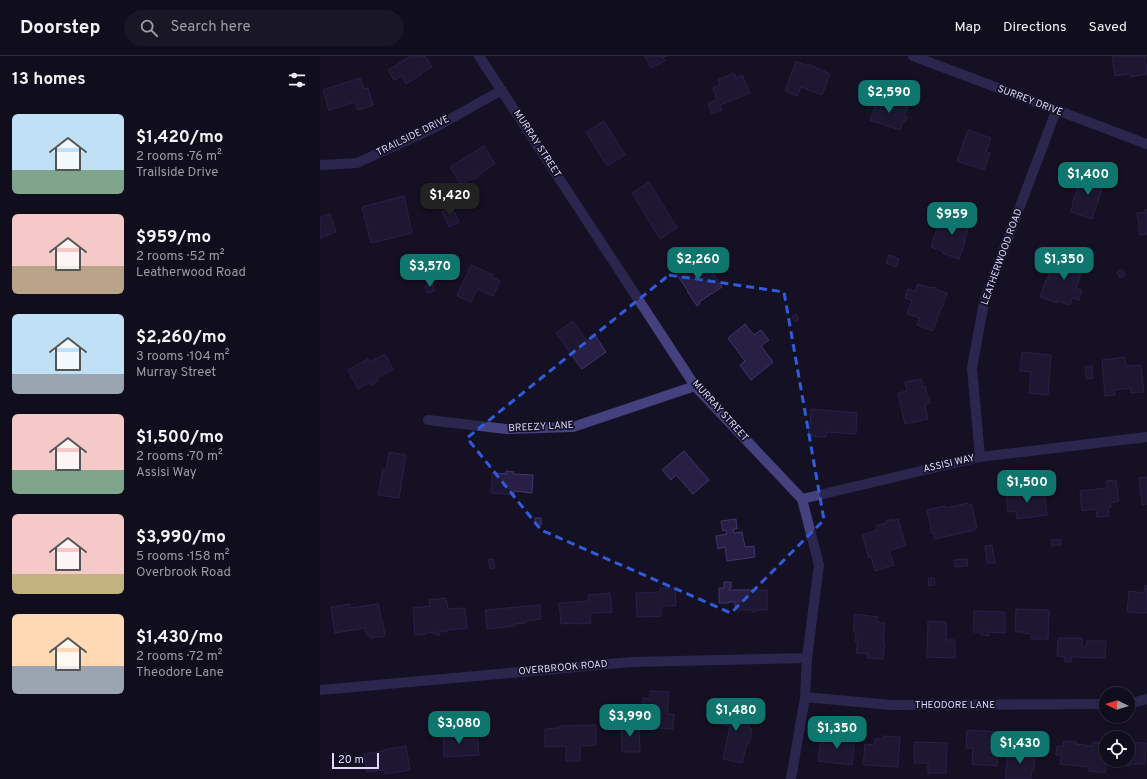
<!DOCTYPE html>
<meta charset="utf-8">
<style>
:root{--surface:#100d1c;--page:#191625;--text:#f1f3f6;--muted:#9c9ca3;--line:#302d3b;--accent:#0f766e}
body{margin:0;font-family:Overpass,sans-serif;background:var(--page);color:var(--text);height:100vh;display:flex;flex-direction:column;font-size:15px;white-space:nowrap}
*{box-sizing:border-box;margin:0}
p{font-size:13px;color:var(--muted)}
.icon{flex:none;width:22px;height:22px;fill:none;stroke:currentColor;stroke-width:2;stroke-linecap:round;stroke-linejoin:round}
.map{position:relative;flex:1;overflow:hidden}
.details{display:flex;flex-direction:column;background:var(--surface);width:320px}
.details>*{flex:none}
.needle{width:26px;rotate:275deg}
.tools{position:absolute;left:779px;top:631px;display:grid;gap:8px}
.tools a{display:grid;place-items:center;width:36px;height:36px;border-radius:50%;background:var(--surface);box-shadow:0 2px 6px #0003,0 0 0 1px var(--line);font-size:20px}
.scale{position:absolute;left:12px;bottom:10px;width:47px;box-sizing:border-box;padding-left:4px;border:2px solid #ded9fb;border-top:0;font-size:11px;line-height:14px;white-space:nowrap;color:#ded9fb;-webkit-text-stroke:3px #151125;paint-order:stroke}
.price{position:absolute;translate:-50% -34px;padding:0 9px;border-radius:8px;background:var(--accent);color:#fff;font-size:13px;line-height:26px;filter:drop-shadow(0 1px 2px #0008)}
.price::after{content:'';position:absolute;left:50%;top:24px;width:12px;height:9px;margin-left:-6px;background:inherit;clip-path:polygon(0 0,100% 0,50% 100%)}
.price.current{background:#222;color:#fff}
ul{padding:0;list-style:none}
li{display:flex;align-items:center;gap:12px;height:100px;padding:0 12px}
li span{display:grid;place-items:center;flex:none;width:112px;height:80px;border-radius:6px;color:#555}
li>.icon{margin-inline-start:auto}
span .icon{width:48px;height:48px;fill:#fffc;stroke-width:1}
li b{font-size:17px}
h2{display:flex;justify-content:space-between;align-items:center;height:48px;padding:0 12px;font-size:17px}
header{display:flex;align-items:center;gap:24px;box-sizing:border-box;height:56px;padding:0 20px;background:var(--surface);border-bottom:1px solid var(--line)}
header strong{font-size:19px}
nav{display:flex;gap:22px;margin-inline-start:auto;font-size:14px}
.search{width:280px;height:36px;background:var(--page);display:flex;align-items:center;gap:10px;box-sizing:border-box;padding:0 14px;border-radius:22px;color:var(--muted);font-size:15px}
main{display:flex;flex:1;min-height:0}
.map>svg:first-child{display:block}
.building{fill:#281f44;stroke:#41346e}
.lines{fill:none;stroke-linecap:round;stroke-linejoin:round}
.minor{stroke:#45417f;stroke-width:10}
.marked{fill:none;stroke:#305cdc;stroke-width:3;stroke-dasharray:8 5;stroke-linejoin:round}
.labels{text-anchor:middle;dominant-baseline:central;stroke-width:3.5;stroke-linejoin:round;paint-order:stroke}
.street-label{font-size:10px;fill:#ded9fb;stroke:#151125}
</style>
<header>
<strong>Doorstep</strong>
<div class="search"><svg class="icon" aria-label="search" viewBox="0 0 24 24"><circle cx="10" cy="10" r="6"/><path d="M15 15l6 6"/></svg>Search here</div>
<nav><a>Map</a><a>Directions</a><a>Saved</a></nav>
</header>
<main>
<section class="details">
<h2>13 homes<svg class="icon" aria-label="filters" viewBox="0 0 24 24"><path d="M4 7h16M4 17h16"/><circle cx="9" cy="7" r="2"/><circle cx="15" cy="17" r="2"/></svg></h2>
<ul>
<li><span style="background:linear-gradient(#bfe0f5 70%,#7fa58c 0)"><svg class="icon" aria-label="home" viewBox="0 0 24 24"><path d="M3 11l9-7 9 7M6 9v11h12V9"/></svg></span><div><b>$1,420/mo</b><p>2 rooms · 76 m²</p><p>Trailside Drive</p></div></li>
<li><span style="background:linear-gradient(#f6c9c9 65%,#b9a48a 0)"><svg class="icon" aria-label="home" viewBox="0 0 24 24"><path d="M3 11l9-7 9 7M6 9v11h12V9"/></svg></span><div><b>$959/mo</b><p>2 rooms · 52 m²</p><p>Leatherwood Road</p></div></li>
<li><span style="background:linear-gradient(#bfe0f5 75%,#9aa5b1 0)"><svg class="icon" aria-label="home" viewBox="0 0 24 24"><path d="M3 11l9-7 9 7M6 9v11h12V9"/></svg></span><div><b>$2,260/mo</b><p>3 rooms · 104 m²</p><p>Murray Street</p></div></li>
<li><span style="background:linear-gradient(#f6c9c9 70%,#7fa58c 0)"><svg class="icon" aria-label="home" viewBox="0 0 24 24"><path d="M3 11l9-7 9 7M6 9v11h12V9"/></svg></span><div><b>$1,500/mo</b><p>2 rooms · 70 m²</p><p>Assisi Way</p></div></li>
<li><span style="background:linear-gradient(#f6c9c9 75%,#c2b280 0)"><svg class="icon" aria-label="home" viewBox="0 0 24 24"><path d="M3 11l9-7 9 7M6 9v11h12V9"/></svg></span><div><b>$3,990/mo</b><p>5 rooms · 158 m²</p><p>Overbrook Road</p></div></li>
<li><span style="background:linear-gradient(#ffd9b3 65%,#9aa5b1 0)"><svg class="icon" aria-label="home" viewBox="0 0 24 24"><path d="M3 11l9-7 9 7M6 9v11h12V9"/></svg></span><div><b>$1,430/mo</b><p>2 rooms · 72 m²</p><p>Theodore Lane</p></div></li>
</ul>
</section>
<div class="map">
<svg width="827" height="723" viewBox="0 0 827 723">
<rect width="100%" height="100%" fill="#151125"/>
<path class="building" d="M91,0H105L112,11L101,17L102,18L86,28L82,20L74,24L68,14Z
M325,0H347L343,1L345,5L331,12Z
M792,0H825L827,18L811,21L810,18L795,20Z
M476,5L487,10L488,8L510,18L502,39L481,31L477,40L465,35Z
M414,17L416,22L422,19L430,37L400,49L402,54L392,58L388,47L397,44L393,32L400,29L398,24Z
M40,22L44,33L48,32L53,49L38,54L35,46L9,54L3,34Z
M558,41L588,51L584,61H587L585,66H583L580,74L550,64Z
M284,65L305,99L287,110L266,76Z
M648,74L671,82L666,96L670,97L664,114L637,105Z
M164,90L175,108L158,119L159,120L152,124L151,123L141,129L130,111Z
M764,117L785,124L772,163L751,156L753,148H752L759,128L760,129Z
M329,126L357,172L340,183L312,137Z
M84,140L92,177L51,187L42,151Z
M132,151L139,166L129,171L122,155Z
M827,153V178L820,179L817,157L825,156V154Z
M10,158L16,176L0,182V161Z
M636,158L651,164L644,186H645L639,203L622,197L623,195L611,191L621,161L633,165Z
M750,198L766,203L756,232L762,234L759,244L752,242L750,249L737,245V247L720,241L726,224H727L734,202L747,207Z
M569,199L579,203L576,211L566,207Z
M374,203L382,215L388,210L402,231L379,246L380,248L377,250L367,235H368L355,216Z
M151,209L173,219L172,221L180,225L173,240L157,233L151,246L137,240Z
M802,213L805,220L800,222L797,216Z
M112,227L115,235L107,237L105,231Z
M598,228L611,232L613,231L616,232L617,234L627,237L622,252L621,251L613,275L597,269L600,262L587,258L592,245L585,242L588,233L595,235Z
M476,258L479,263L475,266L472,261Z
M253,265L266,284L274,278L286,296L262,313L236,277Z
M425,268L434,279L441,274L449,284L441,290L453,306L431,324L420,309L425,305L408,282Z
M702,296L731,299L728,339L709,337L711,316L700,315Z
M65,298L73,313L57,322L58,325L51,329L49,327L38,333L28,314L48,303L50,306Z
M805,301L806,310L821,309L824,336L811,337L810,332L794,334L795,339L785,340L782,304Z
M772,310L773,322L766,323L765,311Z
M601,323L603,331L605,330L607,340H609L610,347L605,349L608,363L585,368L578,337L587,335L585,326Z
M491,353L537,357L536,378L507,376L506,381L488,380L489,372H490Z
M364,395L389,424L373,438L356,419L351,424L342,414Z
M69,396L86,399L79,442L58,439L63,413L66,414Z
M186,415L194,416L193,418L213,419L212,437L194,435V439L171,437L172,417L186,418Z
M827,421V448L822,449L819,422Z
M796,424L799,445L790,447L791,451L788,452L789,460L777,461L776,453L762,455L760,435L787,432L786,425Z
M696,435V438L724,435L727,459L697,463L696,455L688,456L686,436Z
M648,447L649,449H652L657,472L654,473L655,474L615,483L614,477L612,478L607,454L625,450L626,452Z
M215,462H221V469H215Z
M416,463L417,473H413L414,477L422,476L425,491L434,490L435,501L407,505L405,491L398,493L396,480L407,478L406,474L403,475L401,465Z
M572,463L573,465L578,463L586,489L569,495L574,509L555,515L551,501L549,502L542,479L557,474L556,470L566,467V465Z
M741,483V489L732,490L731,484Z
M672,489L675,507H667L665,490Z
M173,503L175,512L170,513L168,504Z
M647,503L648,510L635,511L634,504Z
M608,522H614L615,529L609,530Z
M404,526H411V532H409V534H447V554H436V556H433V554H415V546H409V547H399V532H404Z
M825,529L827,530V557L807,556L809,535L824,537Z
M340,532H355L356,550H341V560L317,561L316,537L340,536Z
M290,537L292,556L270,557L271,567L255,568L254,567L241,568L239,547L269,545L268,539Z
M126,542L128,553L145,552L147,572L127,574L126,576L120,575V579H115V575L113,577L106,576V578L95,579L93,552L110,550L109,544Z
M30,548V552L58,548L62,567H63L65,580L50,582V579L47,580L45,572L15,577L11,551Z
M220,549L221,563L206,565V567L195,568V570L167,573L165,554Z
M696,553L729,554L728,583H711V578L703,577L704,576H695Z
M654,555L685,556V577L669,576V580L661,579V576H653Z
M535,558L558,561L557,566L565,567L563,587H565L563,603L548,602V598L536,597L538,585H535L536,576L533,575Z
M608,565L626,566V571H627L626,584H635V602L607,601Z
M738,582H762V591H766L767,585H786L785,602L751,601V606L744,605L745,601L737,600Z
M330,635L349,636L347,658H354L353,673L323,671V642L330,643Z
M401,648L432,656L429,672L432,673L429,687H427L422,707L403,703L410,670L397,667Z
M276,669V689L260,690V705H246V690L225,691V673L240,672V670Z
M301,669H319L320,696H302Z
M647,674L679,676L677,710L652,708L653,692H646Z
M140,675L141,684L158,683L159,699L124,701L123,676Z
M501,679L518,682L519,680L535,682L532,709L498,705Z
M563,680L580,681L578,711L543,709L545,688L554,689L555,683H563Z
M744,685L756,686L755,688L772,690L773,686L786,687V704H787L785,717L769,715V711L740,708L742,699H736L737,690H743Z
M594,686L627,687L626,717H608V707H594Z
M808,686L826,687L825,708H810V710L797,709V704H808Z
M86,690L90,714L65,718L64,714L47,716L44,698L63,695V694Z
M689,692L706,694V698L715,699L714,714H712L711,723H685Z"/>
<g class="lines">
<path class="minor" d="M159,0L375,330L482,443L499,509L487,602L485,641L471,723
M593,0L827,88
M0,109L37,107L116,71L182,34
M108,364L186,373L253,371L375,330
M660,401L652,312L664,246L736,55
M482,443L660,401L827,381
M0,634L312,606L487,602
M485,641L572,649L786,648
M808,648L827,643"/>
</g>
<path d="M0 0H827V723H0ZM349,219L464,236L504,464L411,557L221,474L147,382Z" fill="#151125" fill-opacity=".55" fill-rule="evenodd"/>
<path class="marked" d="M349,219L464,236L504,464L411,557L221,474L147,382Z"/>
<g class="labels">
<g class="street-label">
<text transform="translate(710 45) rotate(21)">SURREY DRIVE</text>
<text transform="translate(93 80) rotate(-26)">TRAILSIDE DRIVE</text>
<text transform="translate(217 88) rotate(57)">MURRAY STREET</text>
<text transform="translate(682 201) rotate(-70)">LEATHERWOOD ROAD</text>
<text transform="translate(400 355) rotate(48)">MURRAY STREET</text>
<text transform="translate(221 371) rotate(-3)">BREEZY LANE</text>
<text transform="translate(629 408) rotate(-13)">ASSISI WAY</text>
<text transform="translate(243 612) rotate(-5)">OVERBROOK ROAD</text>
<text x="635" y="649">THEODORE LANE</text>
</g>
</g>
</svg>
<div class="tools">
<a><svg class="needle" viewBox="-14 -14 28 28"><path d="M0-13l5 13h-10z" fill="#e53935"/><path d="M0 13l5-13h-10z" fill="#9c9ca3"/></svg></a>
<a><svg class="icon" aria-label="locate" viewBox="0 0 24 24"><circle cx="12" cy="12" r="6"/><path d="M12 2v4M12 18v4M2 12h4M18 12h4"/></svg></a>
</div>
<div class="scale">20 m</div>
<b class="price" style="left:569px;top:58px">$2,590</b>
<b class="price" style="left:768px;top:140px">$1,400</b>
<b class="price current" style="left:130px;top:161px">$1,420</b>
<b class="price" style="left:632px;top:180px">$959</b>
<b class="price" style="left:378px;top:225px">$2,260</b>
<b class="price" style="left:744px;top:225px">$1,350</b>
<b class="price" style="left:110px;top:232px">$3,570</b>
<b class="price" style="left:707px;top:448px">$1,500</b>
<b class="price" style="left:416px;top:676px">$1,480</b>
<b class="price" style="left:310px;top:682px">$3,990</b>
<b class="price" style="left:139px;top:689px">$3,080</b>
<b class="price" style="left:517px;top:694px">$1,350</b>
<b class="price" style="left:700px;top:709px">$1,430</b>
</div>
</main>
